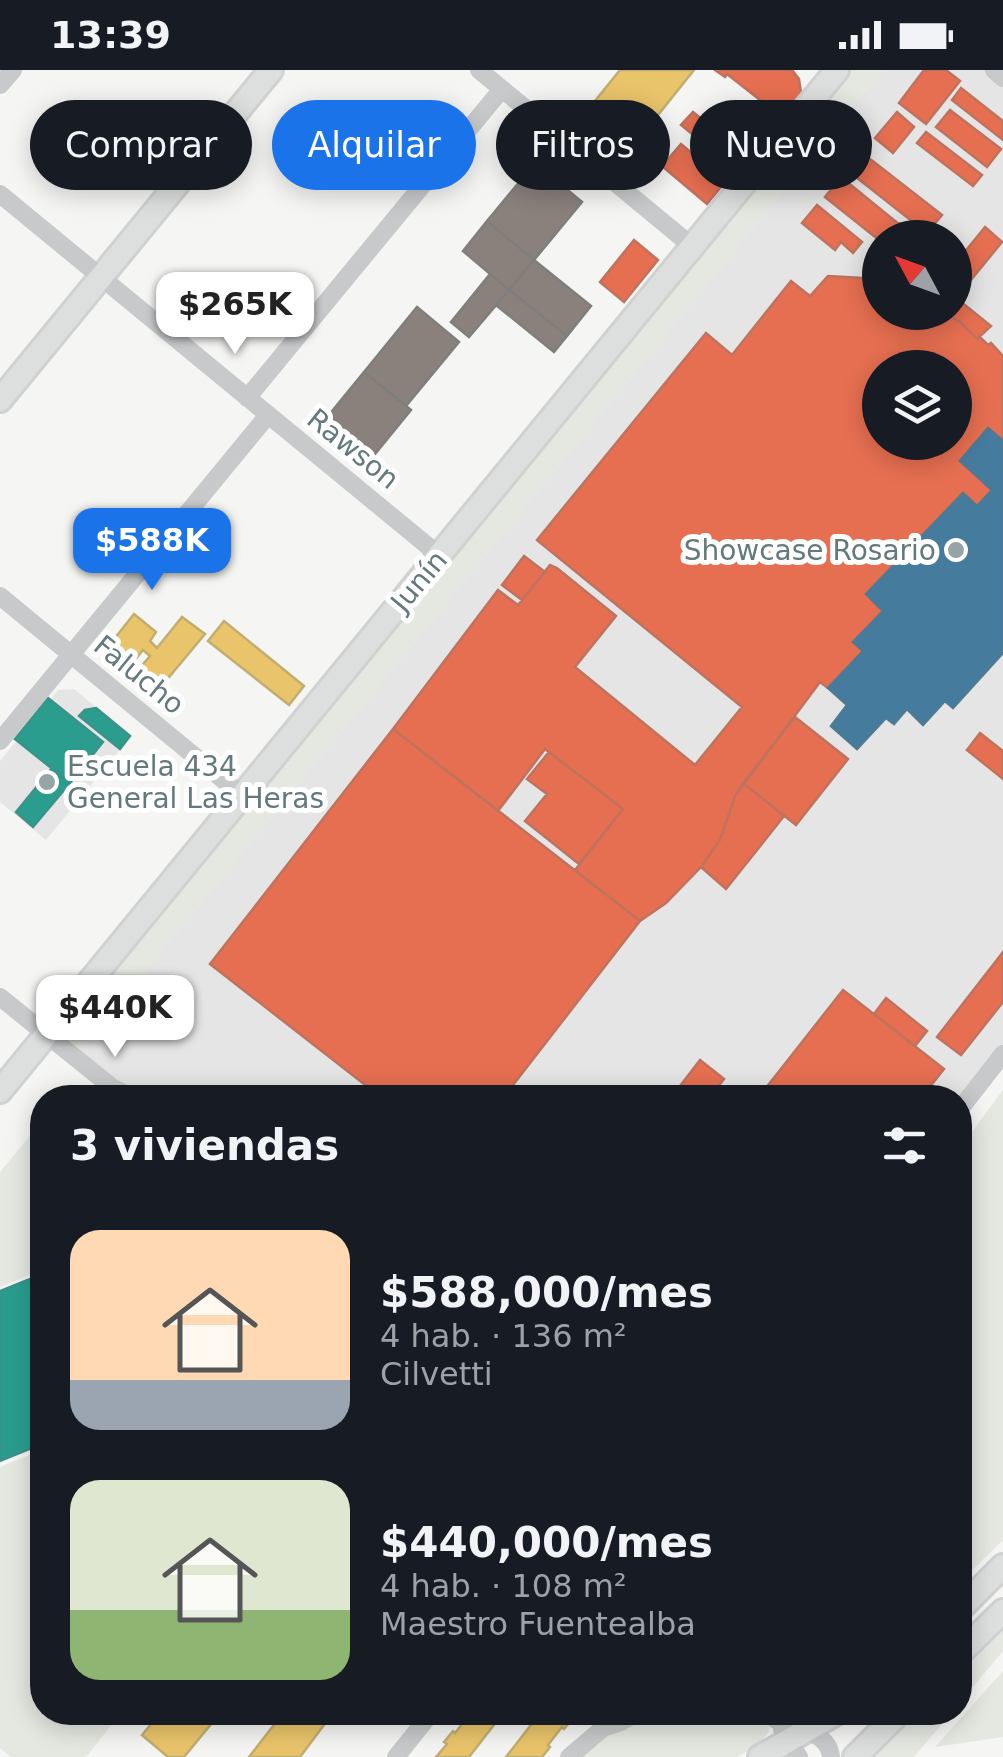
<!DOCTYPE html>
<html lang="es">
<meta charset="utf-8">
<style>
:root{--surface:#171b24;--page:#242831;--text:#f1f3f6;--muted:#9ea1a6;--accent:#1a73e8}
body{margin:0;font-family:"DejaVu Sans",sans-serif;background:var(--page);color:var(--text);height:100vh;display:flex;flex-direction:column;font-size:38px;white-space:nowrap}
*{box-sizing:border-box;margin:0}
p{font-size:32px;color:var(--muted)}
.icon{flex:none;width:55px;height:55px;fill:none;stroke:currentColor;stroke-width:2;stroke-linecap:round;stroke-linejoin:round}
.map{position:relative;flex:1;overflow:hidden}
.sheet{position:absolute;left:30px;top:1015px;width:942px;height:640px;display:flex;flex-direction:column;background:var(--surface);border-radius:40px;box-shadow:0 5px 25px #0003}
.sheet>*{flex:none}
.guide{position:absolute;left:30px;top:30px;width:945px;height:90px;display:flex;gap:20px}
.needle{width:65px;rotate:311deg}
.tools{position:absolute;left:862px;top:150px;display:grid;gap:20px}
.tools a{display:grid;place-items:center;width:110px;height:110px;border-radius:50%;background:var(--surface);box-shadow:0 5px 25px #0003;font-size:50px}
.price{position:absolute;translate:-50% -85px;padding:0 22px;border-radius:20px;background:#fff;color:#222;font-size:32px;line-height:65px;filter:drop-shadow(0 2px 5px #0008)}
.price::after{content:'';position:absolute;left:50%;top:60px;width:30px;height:22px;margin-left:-15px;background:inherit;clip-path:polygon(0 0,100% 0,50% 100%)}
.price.selected{background:var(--accent);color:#fff}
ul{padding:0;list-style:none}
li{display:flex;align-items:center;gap:30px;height:250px;padding:0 40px}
li span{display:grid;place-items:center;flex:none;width:280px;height:200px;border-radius:30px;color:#555}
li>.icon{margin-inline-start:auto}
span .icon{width:120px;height:120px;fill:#fffc;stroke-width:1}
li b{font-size:42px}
h2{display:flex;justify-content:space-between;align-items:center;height:120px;padding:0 40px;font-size:42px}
.tag{padding:0 35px;border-radius:45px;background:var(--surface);box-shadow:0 5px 25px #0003;font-size:35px;line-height:90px}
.tag.selected{background:var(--accent);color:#fff}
.status{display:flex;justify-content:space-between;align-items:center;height:70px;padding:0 50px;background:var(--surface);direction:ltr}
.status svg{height:28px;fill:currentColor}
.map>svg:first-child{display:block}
.built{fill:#e4e5e4;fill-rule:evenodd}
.green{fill:#e5e7e1}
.homes{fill:#e9c46a;stroke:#c1ae6f;stroke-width:2.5}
.shops{fill:#e76f51;stroke:#bf725e;stroke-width:2.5;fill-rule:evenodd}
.schools{fill:#2a9d8f;stroke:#3b9289;stroke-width:2.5}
.public{fill:#457b9d;stroke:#4e7a93;stroke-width:2.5}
.industry{fill:#8a817c;stroke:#7e7f7c;stroke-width:2.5}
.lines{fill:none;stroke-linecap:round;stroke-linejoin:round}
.secondary-casing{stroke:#d0d2d2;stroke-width:28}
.street{stroke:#c7c9ca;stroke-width:18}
.secondary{stroke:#dddede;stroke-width:22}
.poi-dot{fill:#96a4a6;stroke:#fff;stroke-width:4}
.labels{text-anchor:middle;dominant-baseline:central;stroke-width:10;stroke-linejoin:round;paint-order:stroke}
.street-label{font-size:28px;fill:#63797c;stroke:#fff}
.poi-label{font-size:28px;fill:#63797c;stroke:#fff;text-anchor:end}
</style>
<div class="status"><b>13:39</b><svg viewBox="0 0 49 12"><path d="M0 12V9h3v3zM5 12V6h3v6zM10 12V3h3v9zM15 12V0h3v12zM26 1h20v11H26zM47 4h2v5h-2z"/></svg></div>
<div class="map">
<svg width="1003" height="1687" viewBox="0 0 1003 1687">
<rect width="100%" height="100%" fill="#f5f5f4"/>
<path class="built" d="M882,0H994L1003,8V984L960,1028L134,1027L74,988ZM880,168H955V242H880ZM880,298H955V372H880Z
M74,619L131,666L46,770L0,732V691L58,620Z"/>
<path class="green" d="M837,0H882L74,988L46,965Z
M1003,1020V1470L960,1512V1078Z
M42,1051V1200L0,1217V1102Z
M42,1380V1642L121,1643L86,1687H11L0,1678V1397Z
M1003,1557V1581L960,1632V1600Z
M1003,1601V1667L935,1677Z
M646,1643H761L769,1656V1662L758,1675L737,1687H579L595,1670L638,1649Z
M917,1643H951L914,1687H872Z"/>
<path class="homes" d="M620,0H694L614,100L591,82L608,60L586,42Z
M134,544L156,562L150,571L157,578L182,547L205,564L160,618L138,600L150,586L143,580L130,596L107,578Z
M224,551L304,616L289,635L208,571Z
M161,1642H221L184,1687H168L142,1665Z
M284,1642H316L327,1651L300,1687H249Z
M469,1642H504L469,1687H436L447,1674L444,1672L453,1661L455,1663L470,1644Z
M541,1642H574L571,1646L573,1648L564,1659L562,1657L548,1675L550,1677L542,1687H506Z"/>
<path class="shops" d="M715,0H792L799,9L801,23L798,32L784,49L727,4L725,7Z
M924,0H946L960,11L926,54L899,33Z
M961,18L1003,51V70L952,30Z
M950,40L1001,79L987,97L936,57Z
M693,42L743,83L732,97L681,55Z
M897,42L914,57L893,83L875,68Z
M926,62L982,105L973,116L917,73Z
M681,74L700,90L710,79L723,90L713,102L725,112L707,134L662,96Z
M861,82L942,145L927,163L847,100Z
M841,107L916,168H880V171L825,127Z
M817,135L862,172L853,183L841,172L835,180L802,153Z
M985,157L1002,172L970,211L955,199V194Z
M634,170L658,190L624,232L600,212Z
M828,206L880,209V242H945L961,253L977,269L980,267L988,275L991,273L1003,286V371L988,358L960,391L992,420L977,436L963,423L866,524L883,541L853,572L863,581L828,618L820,612L735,726L720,770L701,797L666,833L640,851L575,800L623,739L545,679L498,741L393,659L498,520L518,535L550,495L557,498L616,546L575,597L695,695L742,637L537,470L706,263L732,285L791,211L810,226ZM880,298H955V372H880Z
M955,227L991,256L977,269L961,253L945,242H955Z
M524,486L545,502L522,530L502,515Z
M795,647L848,689L796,755L743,713Z
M393,659L640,851L503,1028H382L210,894Z
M980,663L1003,681V709L967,680Z
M549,682L623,739L579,794L525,751L547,724L527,709Z
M743,713L784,746L726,819L701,797L720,770L735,726Z
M1003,882V932L961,985L937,967Z
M843,920L944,999L921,1028H758Z
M886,928L927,961L915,976L874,944Z
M700,990L724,1009L709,1028H694L680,1016Z"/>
<path class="schools" d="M48,628L103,672L70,713L15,669Z
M96,638L130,666L120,679L79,646L85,640Z
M52,698L70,713L33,757L16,742Z
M42,1204V1374L0,1391V1221Z"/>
<path class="public" d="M988,358L1003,371V583L953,638L945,631L923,655L907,639L894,654L886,648L857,679L831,656L847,635L828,618L863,581L853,572L883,541L866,524L963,423L977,436L992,420L960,391Z"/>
<path class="industry" d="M535,93L582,132L534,190L487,151Z
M487,151L534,190L509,220L463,181Z
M534,190L591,236L567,266L509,220Z
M490,204L509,220L469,267L451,252Z
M509,220L567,266L554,282L496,235Z
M417,237L459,272L406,336L364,302Z
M364,302L411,340L362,400L315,362Z"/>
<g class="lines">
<defs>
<path id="secondary" d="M0,330L271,0
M0,1021L837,0
M960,1539L1003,1496
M960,1583L1003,1541
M760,1687L838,1642
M855,1687L900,1642"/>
</defs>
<use href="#secondary" class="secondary-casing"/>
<path class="street" d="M479,0L693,177
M994,0L1003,8
M0,15L13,0
M0,124L440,486
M247,328L502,19
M0,526L243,726
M0,671L268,345
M0,927L113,1018L134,1028
M960,1039L1003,984
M776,1650C797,1661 828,1660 831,1687
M782,1660L799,1687
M396,1687L432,1642
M569,1687L603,1658L621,1652L637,1642"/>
<use href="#secondary" class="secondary"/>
</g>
<g class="poi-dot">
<circle cx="956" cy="480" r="10"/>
<circle cx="47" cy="712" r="10"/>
</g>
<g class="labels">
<g class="street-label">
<text transform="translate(353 379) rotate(39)">Rawson</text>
<text transform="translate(419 511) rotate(-50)">Junín</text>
<text transform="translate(139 605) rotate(39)">Falucho</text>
</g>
<g class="poi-label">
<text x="936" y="480">Showcase Rosario</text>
<text x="67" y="696" text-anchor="start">Escuela 434<tspan x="67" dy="32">General Las Heras</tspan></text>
</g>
</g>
</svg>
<div class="tools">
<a><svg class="needle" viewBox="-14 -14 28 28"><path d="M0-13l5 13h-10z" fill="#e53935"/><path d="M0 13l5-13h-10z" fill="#9ea1a6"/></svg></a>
<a><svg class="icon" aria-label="layers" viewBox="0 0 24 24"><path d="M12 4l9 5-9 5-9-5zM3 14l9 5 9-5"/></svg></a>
</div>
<b class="price" style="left:235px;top:287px">$265K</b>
<b class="price selected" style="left:152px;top:523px">$588K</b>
<b class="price" style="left:115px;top:990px">$440K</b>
<div class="guide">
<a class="tag">Comprar</a>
<a class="tag selected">Alquilar</a>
<a class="tag">Filtros</a>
<a class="tag">Nuevo</a>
</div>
<section class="sheet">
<h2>3 viviendas<svg class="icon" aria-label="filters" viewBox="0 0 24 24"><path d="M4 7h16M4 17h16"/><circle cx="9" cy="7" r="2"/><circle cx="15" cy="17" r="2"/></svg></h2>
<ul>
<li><span style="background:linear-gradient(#ffd9b3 75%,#9aa5b1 0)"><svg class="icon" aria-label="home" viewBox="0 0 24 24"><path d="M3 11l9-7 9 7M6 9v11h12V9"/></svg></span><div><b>$588,000/mes</b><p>4 hab. · 136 m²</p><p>Cilvetti</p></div></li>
<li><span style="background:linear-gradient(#dfe7d0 65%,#8fb573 0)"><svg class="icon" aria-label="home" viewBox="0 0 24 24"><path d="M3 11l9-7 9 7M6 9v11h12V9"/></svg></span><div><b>$440,000/mes</b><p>4 hab. · 108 m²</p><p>Maestro Fuentealba</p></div></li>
</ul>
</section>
</div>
